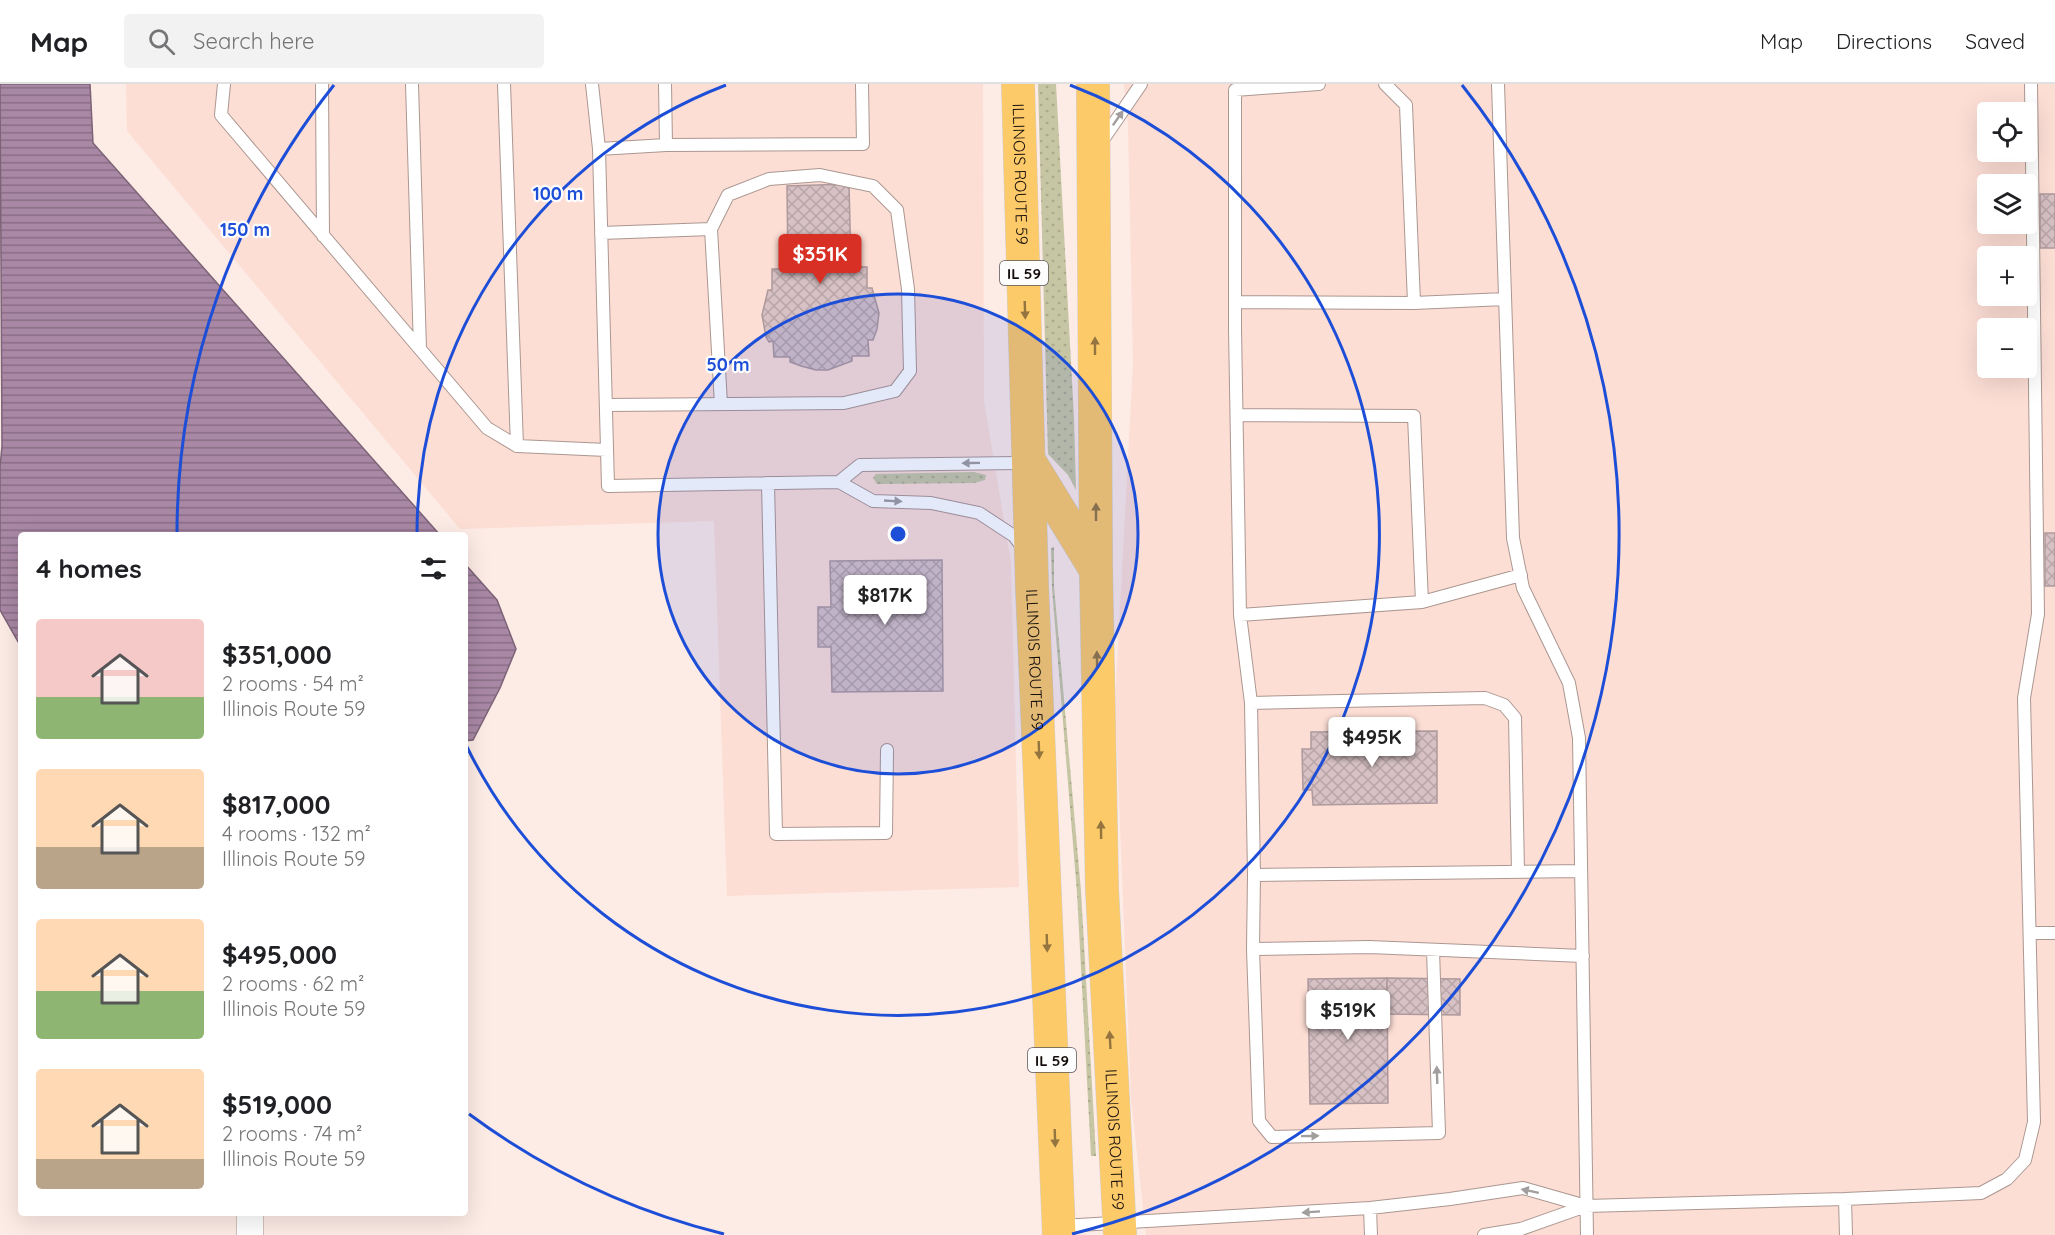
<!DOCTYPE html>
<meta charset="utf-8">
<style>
:root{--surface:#fff;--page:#f2f2f2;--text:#202124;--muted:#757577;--line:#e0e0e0;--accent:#d93025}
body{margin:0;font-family:Quicksand,sans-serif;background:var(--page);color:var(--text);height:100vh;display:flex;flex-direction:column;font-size:22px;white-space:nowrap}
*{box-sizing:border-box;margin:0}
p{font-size:20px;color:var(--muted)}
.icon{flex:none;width:33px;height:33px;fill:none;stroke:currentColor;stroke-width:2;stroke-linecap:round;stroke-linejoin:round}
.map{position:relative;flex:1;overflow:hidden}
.side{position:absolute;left:18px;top:448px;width:450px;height:684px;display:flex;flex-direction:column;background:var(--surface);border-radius:6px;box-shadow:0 6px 24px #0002}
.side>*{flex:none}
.controls{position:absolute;left:1977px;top:18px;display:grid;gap:12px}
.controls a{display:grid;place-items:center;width:60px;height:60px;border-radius:6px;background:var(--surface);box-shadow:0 6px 24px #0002;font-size:30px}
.price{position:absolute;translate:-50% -51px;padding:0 14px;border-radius:6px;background:#fff;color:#222;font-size:20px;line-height:39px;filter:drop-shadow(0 2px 3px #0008)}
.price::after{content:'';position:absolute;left:50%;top:36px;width:18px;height:14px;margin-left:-9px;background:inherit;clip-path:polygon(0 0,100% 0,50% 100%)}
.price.selected{background:var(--accent);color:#fff}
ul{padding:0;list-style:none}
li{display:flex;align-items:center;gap:18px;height:150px;padding:0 18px}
li span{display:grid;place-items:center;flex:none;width:168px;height:120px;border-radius:6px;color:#555}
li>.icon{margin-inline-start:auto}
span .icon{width:72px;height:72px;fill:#fffc;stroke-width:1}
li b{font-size:26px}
h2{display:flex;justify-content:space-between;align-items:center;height:72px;padding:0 18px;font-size:26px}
header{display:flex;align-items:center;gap:36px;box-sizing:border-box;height:84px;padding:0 30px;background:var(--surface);border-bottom:2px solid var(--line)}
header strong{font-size:28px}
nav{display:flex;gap:33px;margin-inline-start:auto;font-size:21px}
.search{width:420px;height:54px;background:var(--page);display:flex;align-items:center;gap:15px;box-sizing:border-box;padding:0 21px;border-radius:6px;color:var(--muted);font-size:22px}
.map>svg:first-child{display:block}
.built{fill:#fcded5;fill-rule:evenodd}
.grass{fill:url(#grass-dots)}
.water{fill:url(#water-rules);stroke:#7c6377;stroke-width:1.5}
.building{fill:url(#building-cross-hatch);stroke:#ae999d;stroke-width:1.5}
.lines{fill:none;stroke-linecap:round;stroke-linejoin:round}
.service-casing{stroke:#ab9791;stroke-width:14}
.minor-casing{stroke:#ab9791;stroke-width:27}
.primary-casing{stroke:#d0cfce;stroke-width:34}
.service{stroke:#fff;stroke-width:12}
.minor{stroke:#fff;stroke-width:26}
.primary{stroke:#fdca69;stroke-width:33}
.oneway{fill:#a19e9d}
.oneway2{fill:#94753f}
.ring{fill:none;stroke:#1d4ed8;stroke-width:3}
.labels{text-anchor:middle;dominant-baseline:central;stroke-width:4.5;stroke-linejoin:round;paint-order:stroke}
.shield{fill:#fdfdfd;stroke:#5a5554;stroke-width:1.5}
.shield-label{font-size:15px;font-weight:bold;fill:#140d0b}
.street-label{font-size:16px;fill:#140d0b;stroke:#fdfdfd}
.centre{fill:#1d4ed8;stroke:#fdfdfd;stroke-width:3}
.ring-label{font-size:18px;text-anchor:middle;font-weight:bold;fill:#1d4ed8;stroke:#fdfdfd;stroke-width:4.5;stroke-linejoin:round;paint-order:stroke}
</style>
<header>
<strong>Map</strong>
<div class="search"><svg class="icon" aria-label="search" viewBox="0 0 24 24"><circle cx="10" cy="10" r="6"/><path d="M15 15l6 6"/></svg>Search here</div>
<nav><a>Map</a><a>Directions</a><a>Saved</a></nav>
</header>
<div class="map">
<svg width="2055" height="1151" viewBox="0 0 2055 1151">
<defs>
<pattern id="grass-dots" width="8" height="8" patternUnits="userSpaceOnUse" patternTransform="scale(1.5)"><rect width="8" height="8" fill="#c6c6a4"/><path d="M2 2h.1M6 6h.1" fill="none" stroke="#a9a98c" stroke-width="1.8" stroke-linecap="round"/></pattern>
<pattern id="water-rules" width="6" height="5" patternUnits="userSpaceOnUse" patternTransform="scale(1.5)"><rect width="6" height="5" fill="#a988a5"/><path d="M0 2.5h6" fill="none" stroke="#886e85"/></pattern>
<pattern id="building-cross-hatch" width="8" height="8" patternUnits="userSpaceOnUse" patternTransform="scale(1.5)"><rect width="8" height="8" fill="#d7c1c5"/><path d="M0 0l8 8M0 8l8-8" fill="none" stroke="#b8a5a8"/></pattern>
</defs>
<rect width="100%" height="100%" fill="#fdebe5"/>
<path class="built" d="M126,0H983L984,317L1011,478L1019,803L727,812L714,437L460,445L127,47Z
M1124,0H2055V1151H1146L1131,1014L1115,618L1133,280L1128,40ZM1988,28H2026V68H1988ZM1988,100H2026V140H1988ZM1988,172H2026V212H1988ZM1988,244H2026V284H1988Z"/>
<path class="grass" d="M1038,0H1056L1074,334L1076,406L1068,391L1048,370Z
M974,388L986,391L985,396L974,399L877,400L873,394L876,390Z
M1054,463V502L1081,807L1096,1072H1091L1077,809L1052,504L1051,464Z"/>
<path class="water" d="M0,0H90L93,59L440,451L21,452V563L0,526V383L2,362Z
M465,480L497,516L516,565L500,604L473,656L465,657Z"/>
<path class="building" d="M849,100L851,183H867V204H872L879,229L877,245L873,256H868L869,272H852V277L828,286H816L801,282L790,278V273H774L773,257L769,258L766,253L762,231L768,206H772V185H788L787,102Z
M2040,110H2055V164H2040Z
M2045,449H2055V502H2045Z
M942,476L943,607L832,608L831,563H818V523H831L830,477Z
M1437,647V719L1313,721L1312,706H1303L1302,665H1311V648Z
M1387,894L1460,895V931L1386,930Z
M1387,894L1388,1019L1310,1020L1308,895Z"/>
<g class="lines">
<defs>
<path id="service" d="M224,0L221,31L487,344L517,362
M322,0L323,152
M412,0L420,265
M504,0L517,362L607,366
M592,0L599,65L608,402L839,398L873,417L931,419L979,429L1014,452L1023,464
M665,0L666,61
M1385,0L1406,21L1414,219L1505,215
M1498,0L1513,454L1523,504L1569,599L1579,654L1587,1151
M1102,57L1141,0
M599,65L666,61L863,60L862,0
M711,145L721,320
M601,149L711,145L728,111L769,95L820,91L873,102L897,126L908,205L910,287L895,307L844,319L606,321
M1235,218L1414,219
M1237,331L1414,332L1422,518
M839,398L860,381L1027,379
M768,399L776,750L886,749L887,666
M1240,531L1235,245V6L1319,0
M1251,619L1240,531L1422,518L1521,491
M1254,791L1581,787
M2030,849H2055
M1253,865L1369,863L1583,872
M1433,866L1439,1049L1272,1053L1259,1037L1253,865L1254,791L1251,619L1485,614L1504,621L1515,634L1518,788
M1845,1115L1846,1151
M1370,1124L1371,1151
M1061,1142L1370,1124L1450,1115L1523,1104L1586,1122
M1484,1151L1521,1145L1586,1122L1845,1115L1981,1109L2007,1095L2025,1076L2034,1038L2024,614L2038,530L2031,0"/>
<path id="minor" d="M250,1130V1151"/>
<g id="primary">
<path id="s1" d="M1018,0L1032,503L1059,1151"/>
<path id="s2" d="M1093,0L1096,486L1102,805L1120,1151"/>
<path d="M1031,380L1096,486"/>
</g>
</defs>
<use href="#service" class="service-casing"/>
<use href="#minor" class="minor-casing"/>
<use href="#primary" class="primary-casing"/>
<use href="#service" class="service"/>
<use href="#minor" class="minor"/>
<use href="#primary" class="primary"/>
</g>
<defs><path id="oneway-solid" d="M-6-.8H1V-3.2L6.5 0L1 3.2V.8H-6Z" transform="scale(1.5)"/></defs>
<g class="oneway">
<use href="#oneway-solid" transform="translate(1118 34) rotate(-55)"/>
<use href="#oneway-solid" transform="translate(971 379) rotate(179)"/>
<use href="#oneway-solid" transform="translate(893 417) rotate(3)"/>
<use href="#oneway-solid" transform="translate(1437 991) rotate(-92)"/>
<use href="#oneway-solid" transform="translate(1310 1052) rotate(-1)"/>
<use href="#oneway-solid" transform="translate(1530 1107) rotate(-168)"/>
<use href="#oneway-solid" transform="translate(1311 1128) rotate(176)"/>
</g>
<g class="oneway2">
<use href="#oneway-solid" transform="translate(1025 226) rotate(88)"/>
<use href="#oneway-solid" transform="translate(1095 262) rotate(-90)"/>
<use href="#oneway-solid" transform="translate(1096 428) rotate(-90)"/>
<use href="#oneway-solid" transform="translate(1097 576) rotate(-91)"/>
<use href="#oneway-solid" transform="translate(1039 666) rotate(88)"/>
<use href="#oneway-solid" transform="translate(1101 746) rotate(-91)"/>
<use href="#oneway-solid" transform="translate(1047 859) rotate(88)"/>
<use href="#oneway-solid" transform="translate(1110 956) rotate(-93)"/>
<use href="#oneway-solid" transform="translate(1055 1054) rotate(88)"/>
</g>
<circle cx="898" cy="450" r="240" fill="#1d4ed8" fill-opacity=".12"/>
<g class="ring">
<circle cx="898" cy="450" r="240"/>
<path d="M417 450A481 481 0 0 1 726 1M1070 1A481 481 0 1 1 466 661"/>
<path d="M724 1150A721 721 0 0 1 469 1030M177 450A721 721 0 0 1 334 1M1462 1A721 721 0 0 1 1072 1150"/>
</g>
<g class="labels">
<g class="shield">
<rect x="1000" y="177" width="48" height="24" rx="4.5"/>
<rect x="1028" y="964" width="48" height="24" rx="4.5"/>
</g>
<g class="shield-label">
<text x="1024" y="189">IL 59</text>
<text x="1052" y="976">IL 59</text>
</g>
<g class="street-label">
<text stroke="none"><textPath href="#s1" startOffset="90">ILLINOIS ROUTE 59</textPath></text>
<text stroke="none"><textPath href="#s1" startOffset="576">ILLINOIS ROUTE 59</textPath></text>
<text stroke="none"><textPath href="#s2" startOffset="1056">ILLINOIS ROUTE 59</textPath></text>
</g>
</g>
<circle cx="898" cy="450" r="9" class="centre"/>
<g class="ring-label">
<text x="558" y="116">100 m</text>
<text x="245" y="152">150 m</text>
<text x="728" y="287">50 m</text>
</g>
</svg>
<div class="controls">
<a><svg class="icon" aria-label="locate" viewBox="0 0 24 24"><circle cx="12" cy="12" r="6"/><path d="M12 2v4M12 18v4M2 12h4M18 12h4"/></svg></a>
<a><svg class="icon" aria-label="layers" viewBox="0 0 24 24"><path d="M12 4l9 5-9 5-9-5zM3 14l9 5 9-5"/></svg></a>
<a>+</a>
<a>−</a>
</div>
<b class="price selected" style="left:820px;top:201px">$351K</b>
<b class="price" style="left:885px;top:542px">$817K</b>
<b class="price" style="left:1372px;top:684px">$495K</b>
<b class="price" style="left:1348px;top:957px">$519K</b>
<section class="side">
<h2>4 homes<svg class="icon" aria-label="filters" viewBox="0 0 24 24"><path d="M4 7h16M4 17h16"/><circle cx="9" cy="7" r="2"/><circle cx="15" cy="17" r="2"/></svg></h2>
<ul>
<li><span style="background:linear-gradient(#f6c9c9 65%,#8fb573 0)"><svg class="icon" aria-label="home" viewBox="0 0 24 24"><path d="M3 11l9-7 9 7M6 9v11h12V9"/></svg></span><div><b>$351,000</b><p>2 rooms · 54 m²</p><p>Illinois Route 59</p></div></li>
<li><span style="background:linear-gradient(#ffd9b3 65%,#b9a48a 0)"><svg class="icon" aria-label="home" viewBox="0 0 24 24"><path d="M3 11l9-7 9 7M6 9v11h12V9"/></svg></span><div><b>$817,000</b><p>4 rooms · 132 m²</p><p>Illinois Route 59</p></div></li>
<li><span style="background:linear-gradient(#ffd9b3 60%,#8fb573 0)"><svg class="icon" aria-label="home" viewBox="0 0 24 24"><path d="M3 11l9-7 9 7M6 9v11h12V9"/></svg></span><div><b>$495,000</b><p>2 rooms · 62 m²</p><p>Illinois Route 59</p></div></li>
<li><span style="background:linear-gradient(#ffd9b3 75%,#b9a48a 0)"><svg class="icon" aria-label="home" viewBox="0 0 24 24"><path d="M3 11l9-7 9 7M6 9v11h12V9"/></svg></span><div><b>$519,000</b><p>2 rooms · 74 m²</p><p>Illinois Route 59</p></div></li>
</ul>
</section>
</div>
